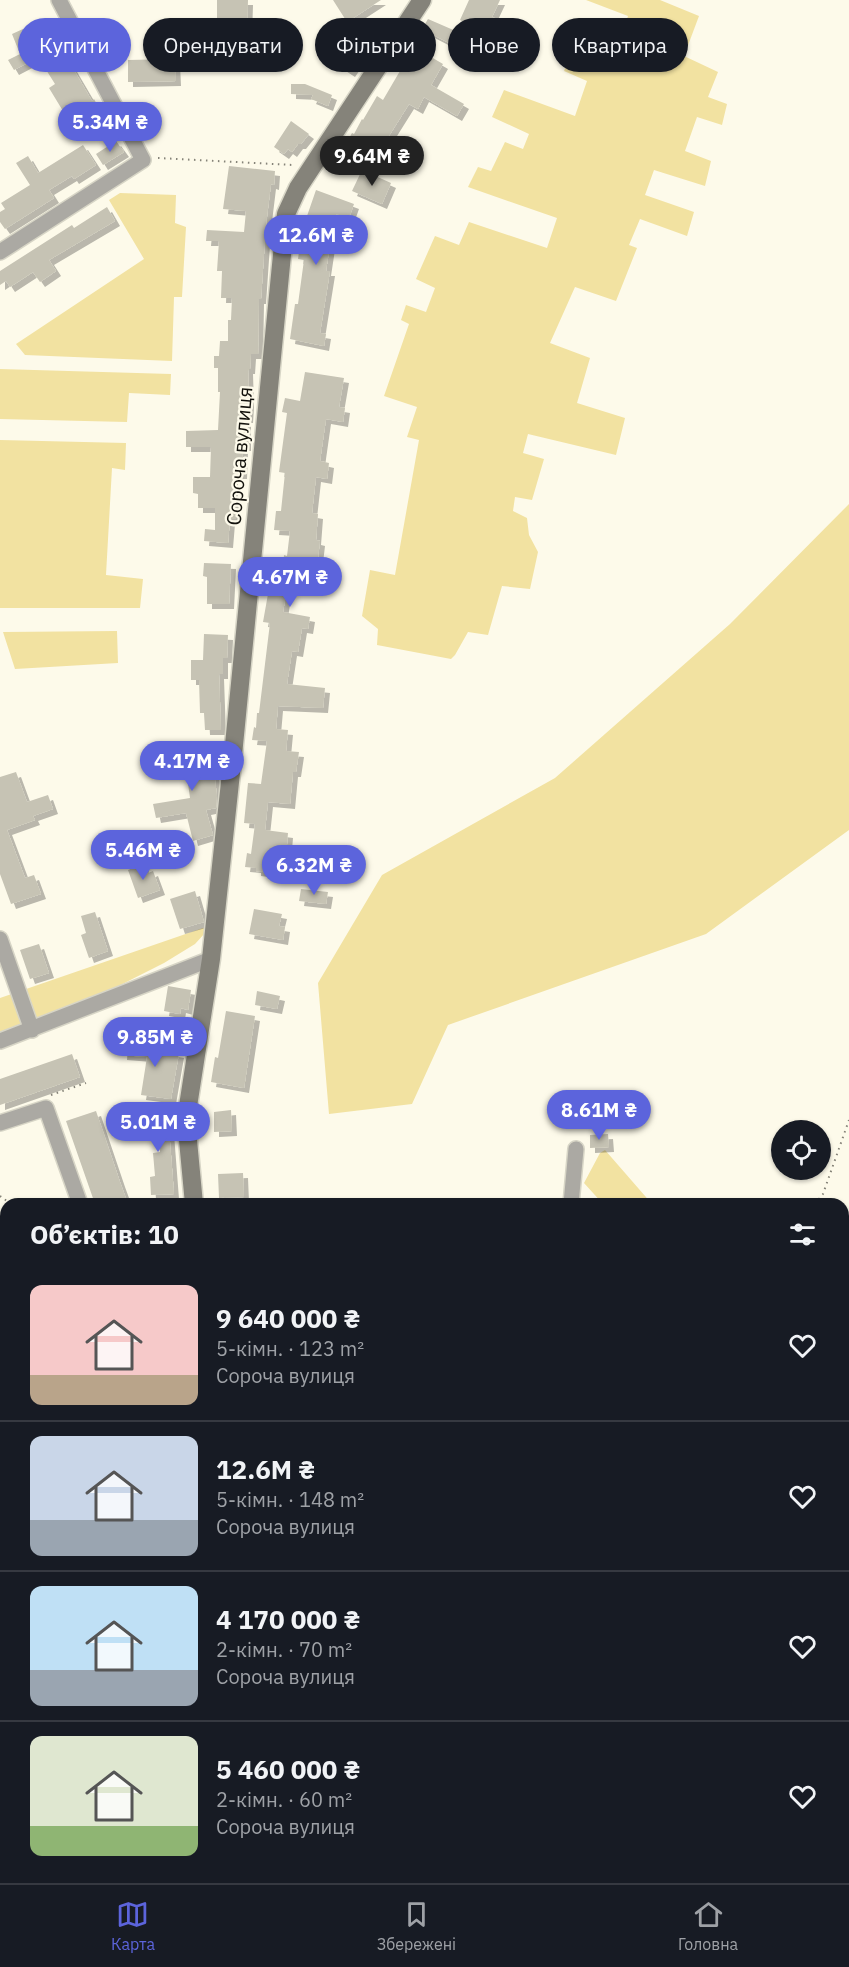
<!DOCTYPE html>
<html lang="uk">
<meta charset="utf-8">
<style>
:root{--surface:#171b24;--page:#242831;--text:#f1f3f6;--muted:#9ea1a6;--line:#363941;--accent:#5c64dc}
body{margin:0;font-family:"IBM Plex Sans",sans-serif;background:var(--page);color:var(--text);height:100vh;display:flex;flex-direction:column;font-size:22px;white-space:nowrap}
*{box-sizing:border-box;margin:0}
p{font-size:20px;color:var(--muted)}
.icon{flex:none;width:33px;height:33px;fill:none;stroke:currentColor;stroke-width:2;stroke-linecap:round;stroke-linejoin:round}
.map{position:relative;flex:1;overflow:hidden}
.sheet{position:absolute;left:0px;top:1198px;width:849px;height:686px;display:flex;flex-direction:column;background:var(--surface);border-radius:18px 18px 0 0;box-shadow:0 2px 4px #0004}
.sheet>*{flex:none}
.top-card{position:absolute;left:18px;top:18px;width:813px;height:54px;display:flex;gap:12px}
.buttons{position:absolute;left:771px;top:1120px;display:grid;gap:12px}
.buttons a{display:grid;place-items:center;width:60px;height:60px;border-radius:50%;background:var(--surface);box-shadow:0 2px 4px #0004;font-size:30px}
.price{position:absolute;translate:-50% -51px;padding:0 14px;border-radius:21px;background:var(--accent);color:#fff;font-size:20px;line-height:39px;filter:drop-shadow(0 2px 3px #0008)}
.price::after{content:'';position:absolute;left:50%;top:36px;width:18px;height:14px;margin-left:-9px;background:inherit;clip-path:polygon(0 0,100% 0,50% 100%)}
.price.selected{background:#222;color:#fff}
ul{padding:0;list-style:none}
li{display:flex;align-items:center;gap:18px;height:150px;padding:0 30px}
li+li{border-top:2px solid var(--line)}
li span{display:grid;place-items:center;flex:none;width:168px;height:120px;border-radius:12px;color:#555}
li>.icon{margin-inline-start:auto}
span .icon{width:72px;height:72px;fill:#fffc;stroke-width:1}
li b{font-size:26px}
h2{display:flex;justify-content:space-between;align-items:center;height:72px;padding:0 30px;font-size:26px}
.pill{padding:0 21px;border-radius:27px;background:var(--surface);box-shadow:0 2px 4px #0004;font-size:21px;line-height:54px}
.pill.selected{background:var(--accent);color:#fff}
.menu{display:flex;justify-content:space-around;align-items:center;height:84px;border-top:2px solid var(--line);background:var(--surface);font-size:16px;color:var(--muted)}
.menu a{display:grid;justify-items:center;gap:3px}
.menu .selected{color:var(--accent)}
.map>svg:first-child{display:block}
.green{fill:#f2e2a1}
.building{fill:#c6c3b4;filter:url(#shadow)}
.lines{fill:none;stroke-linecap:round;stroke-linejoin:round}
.street-casing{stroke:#d7d5c6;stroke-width:18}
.secondary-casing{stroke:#d7d5c6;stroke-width:21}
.path{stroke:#858378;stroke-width:2;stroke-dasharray:1.5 4.5;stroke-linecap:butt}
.street{stroke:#aba9a3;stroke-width:15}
.secondary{stroke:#85837a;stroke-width:18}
.labels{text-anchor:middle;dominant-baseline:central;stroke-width:4.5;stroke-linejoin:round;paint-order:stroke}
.street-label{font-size:20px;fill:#12110c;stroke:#fdfaea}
</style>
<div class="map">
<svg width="849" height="1883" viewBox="0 0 849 1883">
<defs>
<filter id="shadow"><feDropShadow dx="5" dy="5" stdDeviation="0" flood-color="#0004"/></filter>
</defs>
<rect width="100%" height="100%" fill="#fdfaea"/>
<path class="green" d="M586,0H660L699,16L684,56L718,72L708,97L727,104L722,125L697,117L685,151L711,161L705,186L654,170L645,195L694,212L687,236L640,219L629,245L637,248L616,301L575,287L550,343L590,358L577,403L625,418L616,455L528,434L523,453L544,459L532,500L515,497L513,511L527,518L529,535L538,552L530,589L502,586L488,635L468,632L455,655L451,659L377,645L378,629L362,616L370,570L395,575L419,440L407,437L417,407L384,396L409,324L401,320L406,305L426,312L435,288L416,279L435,236L459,245L469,222L547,248L557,218L468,187L478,167L491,171L505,142L523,149L529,134L492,117L504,90L575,116L587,81L564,71L580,30L619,43L628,16Z
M120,193L176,195L175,223L186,227L182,297H174L172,361L25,355L16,344L144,259L109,200Z
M0,369L171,374L170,395L129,393L127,422L0,419Z
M0,440L126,443L125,470L112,468L106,575L143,579L140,608H0Z
M849,504V830L706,934L448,1025L412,1104L329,1114L318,983L382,875L555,778L730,624Z
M117,631L118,663L15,669L3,632Z
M203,928L206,929L205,933L195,944L164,963L73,1009L0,1038V998Z
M605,1150L652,1204H603L584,1183L600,1153Z
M843,1728H849V1883H641L643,1878H843Z"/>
<path class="building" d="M217,0H248L247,31H217Z
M333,0H381L347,22Z
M469,0H500L492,17L499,20L491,37L460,20Z
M428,19L458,32L451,44L422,29Z
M23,29L35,59L14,70L8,60L20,54L12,34Z
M340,35L364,52L350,72L330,59L333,55L329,52Z
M54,36L92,101L94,99L104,117L72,136L62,118L66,116L49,88L55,84L33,49Z
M414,47L443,64L431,85L464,104L457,116L424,97L418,109L409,104L382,147L373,143L363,162L342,151L352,133L354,134L362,119L363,120L377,96L383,100Z
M175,59L176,81L128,82V60Z
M291,84H305L332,95L328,106L311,99L313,95L291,94Z
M291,121L309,134L301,144H298L292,152L288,149L284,154L274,147Z
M116,141L124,152L103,165L96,154Z
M83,145L96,165L74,179L72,176L49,190L54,198L5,229L0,222V212L5,209L1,203L30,185L16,163L28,156L38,173Z
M229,166L275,171L274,185L271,184L266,225L261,299H259L258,354H251L250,369H248L249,402L248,418H246V446H243L242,474H233V497H236V519H230L228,543L204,541L205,529L215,530V508H198V494L193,493V477H210L211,447H186V431L218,430L220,392H218V368H214V356H219L220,341H228V320H231L232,298H221L222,271H217L219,241H206L207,230L244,232L246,211L223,209Z
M362,170L391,183L382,204L352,191Z
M316,190L354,204L349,218L336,214L334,239L331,238L326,271H330L320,333L326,334L324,346L290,339L295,304H298L304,260L298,259L304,216H307Z
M107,207L115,221L49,260L56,271L40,282L33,272L10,287L6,281L0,285V271L72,225L74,228Z
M305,372L344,378L339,407L345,408L343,422L326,419L320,461L329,463L327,479L316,477L312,513L318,514L316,540L320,541L318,558L309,557L303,590L287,588L283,612L310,617L308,629L302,628L298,652L292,651L287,684L325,688L323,708L278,706L276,729L288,730L286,751L299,752L296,772H293L290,804L268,802L265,830L288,833L285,868L276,867V869H271V873L256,871V868L245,867L247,853L251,854L255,824L244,823L248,783L261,784L267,741L252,740L254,727L256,728L257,713H259L270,623L263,622L273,566H283L284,555L287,556L290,531L274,530L276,511H281L285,473L279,472L287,413L282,412L285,398L300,401Z
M204,563L231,564L229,604H207V577L203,576Z
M204,634L228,635L227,658H223V674H219L221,730H205L204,713H200L199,680H191V660H203Z
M196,744L199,766L213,764L217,796L216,808L206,810L213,835L193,841L186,813L156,818L153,804L190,798L185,761L164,764L162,748Z
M16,772L27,802L48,795L53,809L33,816L35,820L7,830L25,878L34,875L41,894L11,904L0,874V777Z
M143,864L146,874L153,871L160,890L138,898L128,870Z
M301,889L328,892L326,904L299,901Z
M195,891L204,922L180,929L170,899Z
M254,909L282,914L279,926L285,927L283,940L249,934Z
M95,912L108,951L89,958L81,935L86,933L81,916Z
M39,944L49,973L30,979L20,950Z
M168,986L191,990L188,1010L181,1008L180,1014L164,1011Z
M257,991L280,996L277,1009L255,1005Z
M226,1011L255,1016L244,1088L211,1082L215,1057L218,1058Z
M123,1040L157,1043L156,1049L179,1053L171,1099L141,1095L147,1057L122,1055Z
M72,1054L80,1077L0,1105V1079Z
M231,1110L232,1131L214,1132V1112Z
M96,1111L120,1182L128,1204H95L66,1121Z
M168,1116L174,1194L151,1195L150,1177L155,1176L153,1153L160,1152L158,1129L129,1131L128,1119Z
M608,1134L609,1147L590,1148V1135Z
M243,1173L244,1197L219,1198L218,1174Z"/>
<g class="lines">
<defs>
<path id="street" d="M0,252L143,160L59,0
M0,939L32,1030
M0,1041L211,959
M0,1123L46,1108L80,1204
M571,1204L576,1149
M0,1241L6,1239
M843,1394L849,1397
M0,1538L6,1536
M843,1641L849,1632
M0,1677L6,1695
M67,1878L69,1883
M491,1878L569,1883
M626,1883L638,1878"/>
<path id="secondary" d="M194,1204L186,1119L211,959L234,745L286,214L298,188L422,0
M0,1669L6,1666
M341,1878L343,1883"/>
</defs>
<use href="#street" class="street-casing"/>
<use href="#secondary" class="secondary-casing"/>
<path class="path" d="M158,158L293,165
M51,1095L86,1083
M0,1196L11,1204
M815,1204L823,1194L849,1120
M0,1447L6,1451"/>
<use href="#street" class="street"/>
<use href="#secondary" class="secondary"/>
</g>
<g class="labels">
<g class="street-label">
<text transform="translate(239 456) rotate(-85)">Сороча вулиця</text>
</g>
</g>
</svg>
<div class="buttons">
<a><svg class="icon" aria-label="locate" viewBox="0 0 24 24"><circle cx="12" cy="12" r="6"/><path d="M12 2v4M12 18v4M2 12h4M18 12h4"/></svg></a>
</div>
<b class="price" style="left:110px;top:153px">5.34M ₴</b>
<b class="price selected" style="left:372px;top:187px">9.64M ₴</b>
<b class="price" style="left:316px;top:266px">12.6M ₴</b>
<b class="price" style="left:290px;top:608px">4.67M ₴</b>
<b class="price" style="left:192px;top:792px">4.17M ₴</b>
<b class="price" style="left:143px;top:881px">5.46M ₴</b>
<b class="price" style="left:314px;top:896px">6.32M ₴</b>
<b class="price" style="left:155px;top:1068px">9.85M ₴</b>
<b class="price" style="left:599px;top:1141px">8.61M ₴</b>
<b class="price" style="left:158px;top:1153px">5.01M ₴</b>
<div class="top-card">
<a class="pill selected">Купити</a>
<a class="pill">Орендувати</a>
<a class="pill">Фільтри</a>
<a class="pill">Нове</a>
<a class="pill">Квартира</a>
</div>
<section class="sheet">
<h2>Об’єктів: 10<svg class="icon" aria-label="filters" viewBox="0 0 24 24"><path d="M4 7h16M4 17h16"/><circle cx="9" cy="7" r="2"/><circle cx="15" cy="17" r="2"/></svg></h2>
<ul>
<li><span style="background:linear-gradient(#f6c9c9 75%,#b9a48a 0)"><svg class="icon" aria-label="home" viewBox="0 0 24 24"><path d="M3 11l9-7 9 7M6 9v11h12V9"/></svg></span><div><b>9 640 000 ₴</b><p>5-кімн. · 123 m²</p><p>Сороча вулиця</p></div><svg class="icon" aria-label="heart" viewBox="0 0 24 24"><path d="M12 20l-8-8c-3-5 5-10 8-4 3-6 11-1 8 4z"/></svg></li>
<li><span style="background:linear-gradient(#c9d6e8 70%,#9aa5b1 0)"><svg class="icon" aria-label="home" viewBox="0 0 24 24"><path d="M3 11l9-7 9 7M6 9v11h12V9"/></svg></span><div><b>12.6M ₴</b><p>5-кімн. · 148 m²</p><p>Сороча вулиця</p></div><svg class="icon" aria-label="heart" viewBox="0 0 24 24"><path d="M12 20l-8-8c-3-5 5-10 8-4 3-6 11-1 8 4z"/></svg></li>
<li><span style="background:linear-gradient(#bfe0f5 70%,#9aa5b1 0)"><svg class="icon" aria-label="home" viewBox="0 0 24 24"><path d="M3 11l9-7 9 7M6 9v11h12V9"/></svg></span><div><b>4 170 000 ₴</b><p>2-кімн. · 70 m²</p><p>Сороча вулиця</p></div><svg class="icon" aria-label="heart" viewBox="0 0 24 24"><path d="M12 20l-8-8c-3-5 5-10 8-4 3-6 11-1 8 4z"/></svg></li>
<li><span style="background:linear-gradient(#dfe7d0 75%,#8fb573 0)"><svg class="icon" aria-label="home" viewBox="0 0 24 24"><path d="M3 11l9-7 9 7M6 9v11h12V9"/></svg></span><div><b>5 460 000 ₴</b><p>2-кімн. · 60 m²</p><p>Сороча вулиця</p></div><svg class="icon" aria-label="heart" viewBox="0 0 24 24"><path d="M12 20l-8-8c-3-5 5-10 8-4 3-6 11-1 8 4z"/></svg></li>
</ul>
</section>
</div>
<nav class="menu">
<a class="selected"><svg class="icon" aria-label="map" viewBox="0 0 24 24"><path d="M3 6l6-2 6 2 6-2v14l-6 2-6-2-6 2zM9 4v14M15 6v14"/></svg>Карта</a>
<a><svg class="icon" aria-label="saved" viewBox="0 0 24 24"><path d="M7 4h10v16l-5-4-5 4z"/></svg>Збережені</a>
<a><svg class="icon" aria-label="home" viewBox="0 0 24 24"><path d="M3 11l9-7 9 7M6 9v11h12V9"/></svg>Головна</a>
</nav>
